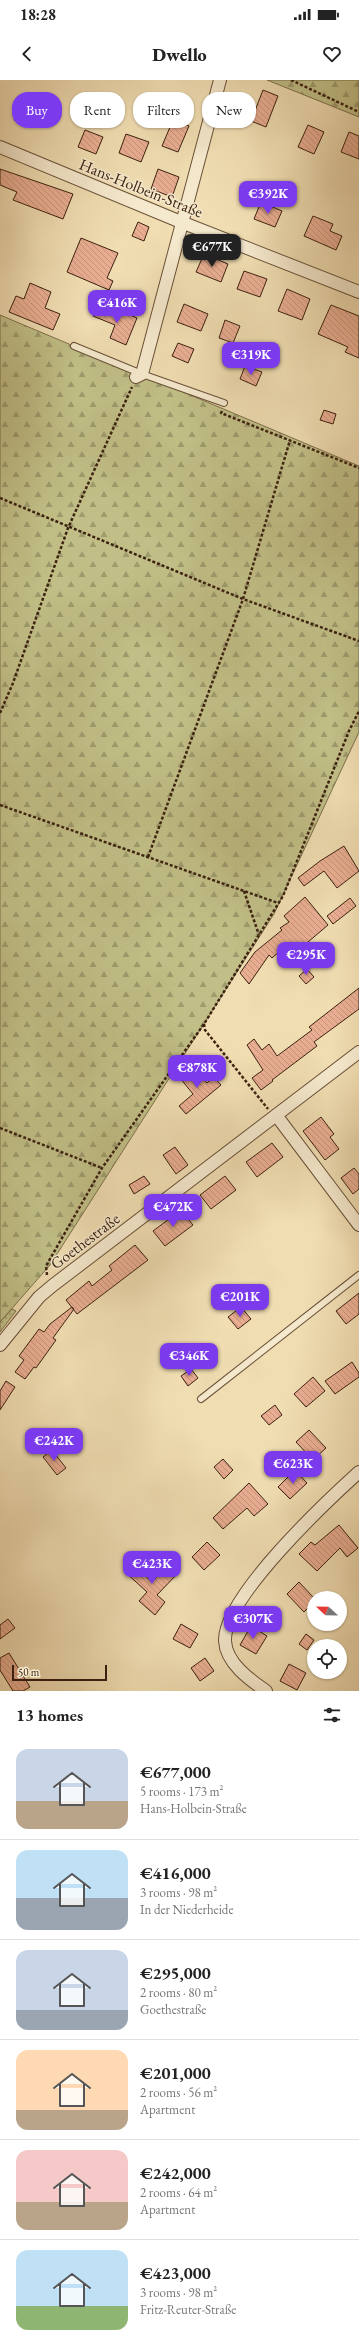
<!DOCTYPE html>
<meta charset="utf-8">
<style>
:root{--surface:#fff;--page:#f6f6f6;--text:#222;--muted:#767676;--line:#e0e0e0;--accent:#7c3aed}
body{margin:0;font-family:"EB Garamond",serif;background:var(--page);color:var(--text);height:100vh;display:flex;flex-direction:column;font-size:15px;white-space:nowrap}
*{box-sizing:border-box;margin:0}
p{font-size:13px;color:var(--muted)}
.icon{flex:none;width:22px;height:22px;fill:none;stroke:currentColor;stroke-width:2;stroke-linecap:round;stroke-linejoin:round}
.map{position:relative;height:1611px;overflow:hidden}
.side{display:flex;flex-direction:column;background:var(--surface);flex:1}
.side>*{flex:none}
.hud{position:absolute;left:12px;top:12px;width:335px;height:36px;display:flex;gap:8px}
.needle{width:26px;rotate:292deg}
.controls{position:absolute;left:307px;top:1511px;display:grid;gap:8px}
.controls a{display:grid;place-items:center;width:40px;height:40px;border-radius:50%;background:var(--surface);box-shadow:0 1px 3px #0004;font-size:20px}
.scale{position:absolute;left:12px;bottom:10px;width:95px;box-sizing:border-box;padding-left:4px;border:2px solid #3c2110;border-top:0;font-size:11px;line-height:14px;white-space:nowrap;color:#3c2110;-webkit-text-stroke:3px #f5e9cd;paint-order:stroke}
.price{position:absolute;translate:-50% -34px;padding:0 9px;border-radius:8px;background:var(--accent);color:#fff;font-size:13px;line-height:26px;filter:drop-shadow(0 1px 2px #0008)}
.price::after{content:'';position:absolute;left:50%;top:24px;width:12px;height:9px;margin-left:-6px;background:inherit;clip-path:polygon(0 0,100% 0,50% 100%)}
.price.selected{background:#222;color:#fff}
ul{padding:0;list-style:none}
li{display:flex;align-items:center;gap:12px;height:100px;padding:0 16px}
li+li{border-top:1px solid var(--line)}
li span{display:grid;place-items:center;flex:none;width:112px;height:80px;border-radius:12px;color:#555}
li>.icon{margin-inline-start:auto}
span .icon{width:48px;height:48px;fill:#fffc;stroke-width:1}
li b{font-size:17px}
h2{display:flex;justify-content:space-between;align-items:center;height:48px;padding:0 16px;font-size:17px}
.tag{padding:0 14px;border-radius:16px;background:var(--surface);box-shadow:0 1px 3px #0004;font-size:14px;line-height:36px}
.tag.selected{background:var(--accent);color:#fff}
.status{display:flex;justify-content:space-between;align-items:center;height:28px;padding:0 20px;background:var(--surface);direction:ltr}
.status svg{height:11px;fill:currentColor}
header{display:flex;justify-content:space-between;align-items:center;height:52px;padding:0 16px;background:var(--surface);font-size:18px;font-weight:800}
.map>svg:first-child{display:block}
.green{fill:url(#green-dots);stroke:#7e704c}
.forest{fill:url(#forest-firs);stroke:#7e704c}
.building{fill:url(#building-back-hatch);stroke:#3c2110}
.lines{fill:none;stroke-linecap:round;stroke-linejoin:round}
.lane-casing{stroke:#695038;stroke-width:8}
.street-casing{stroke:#695038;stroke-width:14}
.path{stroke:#3c2110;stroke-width:2.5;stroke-dasharray:3 2;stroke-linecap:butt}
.lane{stroke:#f5e9cd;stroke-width:6}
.street{stroke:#f5e9cd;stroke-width:12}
.labels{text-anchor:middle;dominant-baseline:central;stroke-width:3;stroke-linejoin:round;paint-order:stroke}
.street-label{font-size:16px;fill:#3c2110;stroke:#f5e9cd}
</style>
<div class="status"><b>18:28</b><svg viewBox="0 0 49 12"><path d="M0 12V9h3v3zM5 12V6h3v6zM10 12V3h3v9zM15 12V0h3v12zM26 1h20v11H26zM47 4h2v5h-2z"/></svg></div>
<header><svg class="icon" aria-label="back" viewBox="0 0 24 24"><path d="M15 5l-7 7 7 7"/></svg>Dwello<svg class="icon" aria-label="heart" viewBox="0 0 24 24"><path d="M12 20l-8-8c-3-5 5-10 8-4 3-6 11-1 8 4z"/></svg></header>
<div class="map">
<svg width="359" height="1611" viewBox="0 0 359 1611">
<defs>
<pattern id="green-dots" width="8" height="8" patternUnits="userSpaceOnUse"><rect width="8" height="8" fill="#c1bf87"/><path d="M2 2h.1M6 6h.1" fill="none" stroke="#9e9b6d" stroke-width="1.8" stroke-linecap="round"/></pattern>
<pattern id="forest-firs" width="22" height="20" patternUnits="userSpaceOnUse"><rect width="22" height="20" fill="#c1bf87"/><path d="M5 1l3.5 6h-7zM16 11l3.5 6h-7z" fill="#9e9b6d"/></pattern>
<pattern id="building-back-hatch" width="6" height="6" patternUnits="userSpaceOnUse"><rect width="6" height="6" fill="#e9ae92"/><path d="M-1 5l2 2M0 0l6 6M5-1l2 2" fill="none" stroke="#c9957d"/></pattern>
</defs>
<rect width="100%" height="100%" fill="#f0ddb2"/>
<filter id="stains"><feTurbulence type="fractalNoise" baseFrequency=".005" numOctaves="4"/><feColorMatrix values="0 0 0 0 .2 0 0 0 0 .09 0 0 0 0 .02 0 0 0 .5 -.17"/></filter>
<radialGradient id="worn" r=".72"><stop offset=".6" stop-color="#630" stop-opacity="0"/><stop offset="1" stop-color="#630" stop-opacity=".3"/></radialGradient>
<path class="green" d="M12,1229L16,1231L0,1252V1242Z"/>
<path class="forest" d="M267,0H359V37Z
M0,235L359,386V652L274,834L50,1185L0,1242Z"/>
<path class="building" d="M263,10L278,16L266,47L251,41Z
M23,20L35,24L26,45L14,40Z
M173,40L189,46L178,72L162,66Z
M308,45L324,52L314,74L298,67Z
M85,50L103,57L96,74L78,67Z
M349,52L359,56V79L341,72Z
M126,54L149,62L141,82L119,73Z
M0,89L73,114L63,139L13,120L17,112L0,105Z
M158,89L179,97L172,117L151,109Z
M261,122L282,131L275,147L254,139Z
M313,136L333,144L330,151L342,156L336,170L304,156Z
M138,142L149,147L144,161L132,156Z
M81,158L118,173L107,198L113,201L109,210L67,192Z
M204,174L228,184L221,202L196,192Z
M244,191L267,199L260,217L237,209Z
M30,203L51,212L45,228L60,234L53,250L9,232L16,216L24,219Z
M287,209L310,219L302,240L278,231Z
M184,224L208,234L201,251L177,242Z
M97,225L119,235L121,231L137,238L126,265L110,258L115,245L93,236Z
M331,225L359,236V278L345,272L348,267L318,254Z
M225,240L240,246L233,263L219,258Z
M178,263L194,269L188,283L172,276Z
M245,286L262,292L256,306L240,299Z
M324,330L336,334L333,344L320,340Z
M344,766L359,791L337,808L324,791L304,806L298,798L320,781Z
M305,817L328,845L288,879L281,870L272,878L269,875L249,904L240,893L255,872L282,850L280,848L289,842L284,836Z
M350,818L356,826L333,844L327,836Z
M307,889L314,897L306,904L299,896Z
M359,908V929L314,962L317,966L272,1000L273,1001L261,1010L252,998L263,990L247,965L254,959L262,970L269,964L277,976L312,950L309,947Z
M193,987L207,1003L214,997L221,1005L186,1034L179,1026L193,1014L180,998Z
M321,1037L334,1054L330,1057L339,1069L325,1080L303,1051Z
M272,1063L283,1077L257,1097L246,1082Z
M175,1067L188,1085L176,1094L163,1075Z
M354,1088L359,1094V1109L353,1114L341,1098Z
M144,1096L150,1104L134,1114L129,1105Z
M225,1096L236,1110L211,1129L200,1115Z
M181,1130L193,1145L165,1166L153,1151Z
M135,1165L148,1180L77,1234L66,1220L89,1201L92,1206L112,1190L109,1186Z
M359,1213V1234L346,1244L336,1231Z
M72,1227L74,1229L53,1258L56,1260L36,1288L34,1287L25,1299L15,1292L24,1280L19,1276L39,1249L44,1252L50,1244Z
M241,1227L251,1239L238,1249L228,1237Z
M352,1282L359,1293V1297L335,1314L325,1301Z
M191,1289L198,1298L188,1306L181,1296Z
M313,1297L325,1311L306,1327L294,1314Z
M6,1301L15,1307L0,1330V1311Z
M275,1325L282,1335L269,1345L261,1336Z
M309,1350L326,1368L313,1380L296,1362Z
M52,1370L66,1388L57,1395L43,1377Z
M223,1379L233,1390L224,1399L214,1387Z
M295,1390L307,1403L290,1419L278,1407Z
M249,1403L268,1424L254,1436L247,1428L223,1449L213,1438Z
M339,1445L358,1468L347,1477L340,1468L317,1491L299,1474L311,1462L315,1465Z
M207,1462L220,1475L204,1490L192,1477Z
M131,1482L152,1502L170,1483L179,1492L157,1515L165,1522L155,1535L139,1521L147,1512L124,1491Z
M299,1502L314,1518V1522L304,1532L287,1514Z
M8,1539L15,1548L0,1559V1545Z
M181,1544L198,1554L190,1568L173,1559Z
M251,1546L267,1556L256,1574L240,1565Z
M306,1554L314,1560L307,1570L299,1564Z
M9,1573L30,1607L23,1611H13L0,1590V1578Z
M205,1578L214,1591L200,1601L191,1588Z
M289,1584L306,1593L297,1610L280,1601Z"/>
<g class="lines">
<defs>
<path id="lane" d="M74,266L142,294L224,323
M201,1319L359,1195"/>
<path id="street" d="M0,67L181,142L359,212
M136,297L142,294L220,0
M276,1035L359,1145
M0,1265L39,1217L52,1206L359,972
M266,1611C250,1600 226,1583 225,1561C223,1518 327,1421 359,1392"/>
</defs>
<use href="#lane" class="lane-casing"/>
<use href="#street" class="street-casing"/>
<path class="path" d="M291,0L359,32
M222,331L221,333L359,388
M0,418L243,519L359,561
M0,633L13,603L68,448L132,307
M0,725L278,823
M148,777L243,519L290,360
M244,811L259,855
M204,944L205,950L268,1029
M0,1048L102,1088
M47,1195L46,1186L102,1088L204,944L283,816L349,651L359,631"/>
<use href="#lane" class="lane"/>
<use href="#street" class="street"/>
</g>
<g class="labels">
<g class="street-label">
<text transform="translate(141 108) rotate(22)">Hans-Holbein-Straße</text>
<text transform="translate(85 1161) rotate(-37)">Goethestraße</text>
</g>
</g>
<rect width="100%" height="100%" filter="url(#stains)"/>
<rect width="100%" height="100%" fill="url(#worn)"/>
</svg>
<div class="controls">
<a><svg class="needle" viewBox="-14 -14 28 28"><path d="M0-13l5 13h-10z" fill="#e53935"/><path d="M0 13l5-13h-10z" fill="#767676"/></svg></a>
<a><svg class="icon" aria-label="locate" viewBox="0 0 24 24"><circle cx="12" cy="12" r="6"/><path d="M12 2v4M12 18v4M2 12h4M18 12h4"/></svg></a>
</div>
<div class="scale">50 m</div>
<b class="price" style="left:268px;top:135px">€392K</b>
<b class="price selected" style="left:212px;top:188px">€677K</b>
<b class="price" style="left:117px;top:244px">€416K</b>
<b class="price" style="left:251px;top:296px">€319K</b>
<b class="price" style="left:306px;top:896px">€295K</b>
<b class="price" style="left:197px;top:1009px">€878K</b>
<b class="price" style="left:173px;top:1148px">€472K</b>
<b class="price" style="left:240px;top:1238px">€201K</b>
<b class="price" style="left:189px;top:1297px">€346K</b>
<b class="price" style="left:54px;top:1382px">€242K</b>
<b class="price" style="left:293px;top:1405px">€623K</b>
<b class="price" style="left:152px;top:1505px">€423K</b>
<b class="price" style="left:253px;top:1560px">€307K</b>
<div class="hud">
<a class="tag selected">Buy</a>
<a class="tag">Rent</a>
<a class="tag">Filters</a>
<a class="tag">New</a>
</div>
</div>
<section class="side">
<h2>13 homes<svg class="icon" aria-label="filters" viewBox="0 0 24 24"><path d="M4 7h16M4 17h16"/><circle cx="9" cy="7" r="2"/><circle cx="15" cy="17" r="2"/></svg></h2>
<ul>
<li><span style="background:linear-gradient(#c9d6e8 65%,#b9a48a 0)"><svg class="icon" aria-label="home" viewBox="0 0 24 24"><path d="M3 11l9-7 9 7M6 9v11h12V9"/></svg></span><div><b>€677,000</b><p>5 rooms · 173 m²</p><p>Hans-Holbein-Straße</p></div></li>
<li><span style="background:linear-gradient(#bfe0f5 60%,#9aa5b1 0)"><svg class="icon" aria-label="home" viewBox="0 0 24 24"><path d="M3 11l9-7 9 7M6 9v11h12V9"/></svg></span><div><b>€416,000</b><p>3 rooms · 98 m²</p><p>In der Niederheide</p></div></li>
<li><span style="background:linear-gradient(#c9d6e8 75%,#9aa5b1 0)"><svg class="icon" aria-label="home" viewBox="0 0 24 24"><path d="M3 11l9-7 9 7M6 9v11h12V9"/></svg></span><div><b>€295,000</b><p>2 rooms · 80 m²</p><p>Goethestraße</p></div></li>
<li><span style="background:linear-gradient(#ffd9b3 75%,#b9a48a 0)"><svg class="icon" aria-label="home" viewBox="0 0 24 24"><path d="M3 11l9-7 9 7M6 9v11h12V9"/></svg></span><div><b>€201,000</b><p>2 rooms · 56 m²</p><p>Apartment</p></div></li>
<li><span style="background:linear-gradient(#f6c9c9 65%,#b9a48a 0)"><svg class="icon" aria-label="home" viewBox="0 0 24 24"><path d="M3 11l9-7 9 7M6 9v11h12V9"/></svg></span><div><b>€242,000</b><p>2 rooms · 64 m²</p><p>Apartment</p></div></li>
<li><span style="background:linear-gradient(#bfe0f5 70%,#8fb573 0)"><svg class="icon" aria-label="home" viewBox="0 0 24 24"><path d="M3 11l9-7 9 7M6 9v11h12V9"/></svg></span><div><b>€423,000</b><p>3 rooms · 98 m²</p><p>Fritz-Reuter-Straße</p></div></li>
</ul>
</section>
